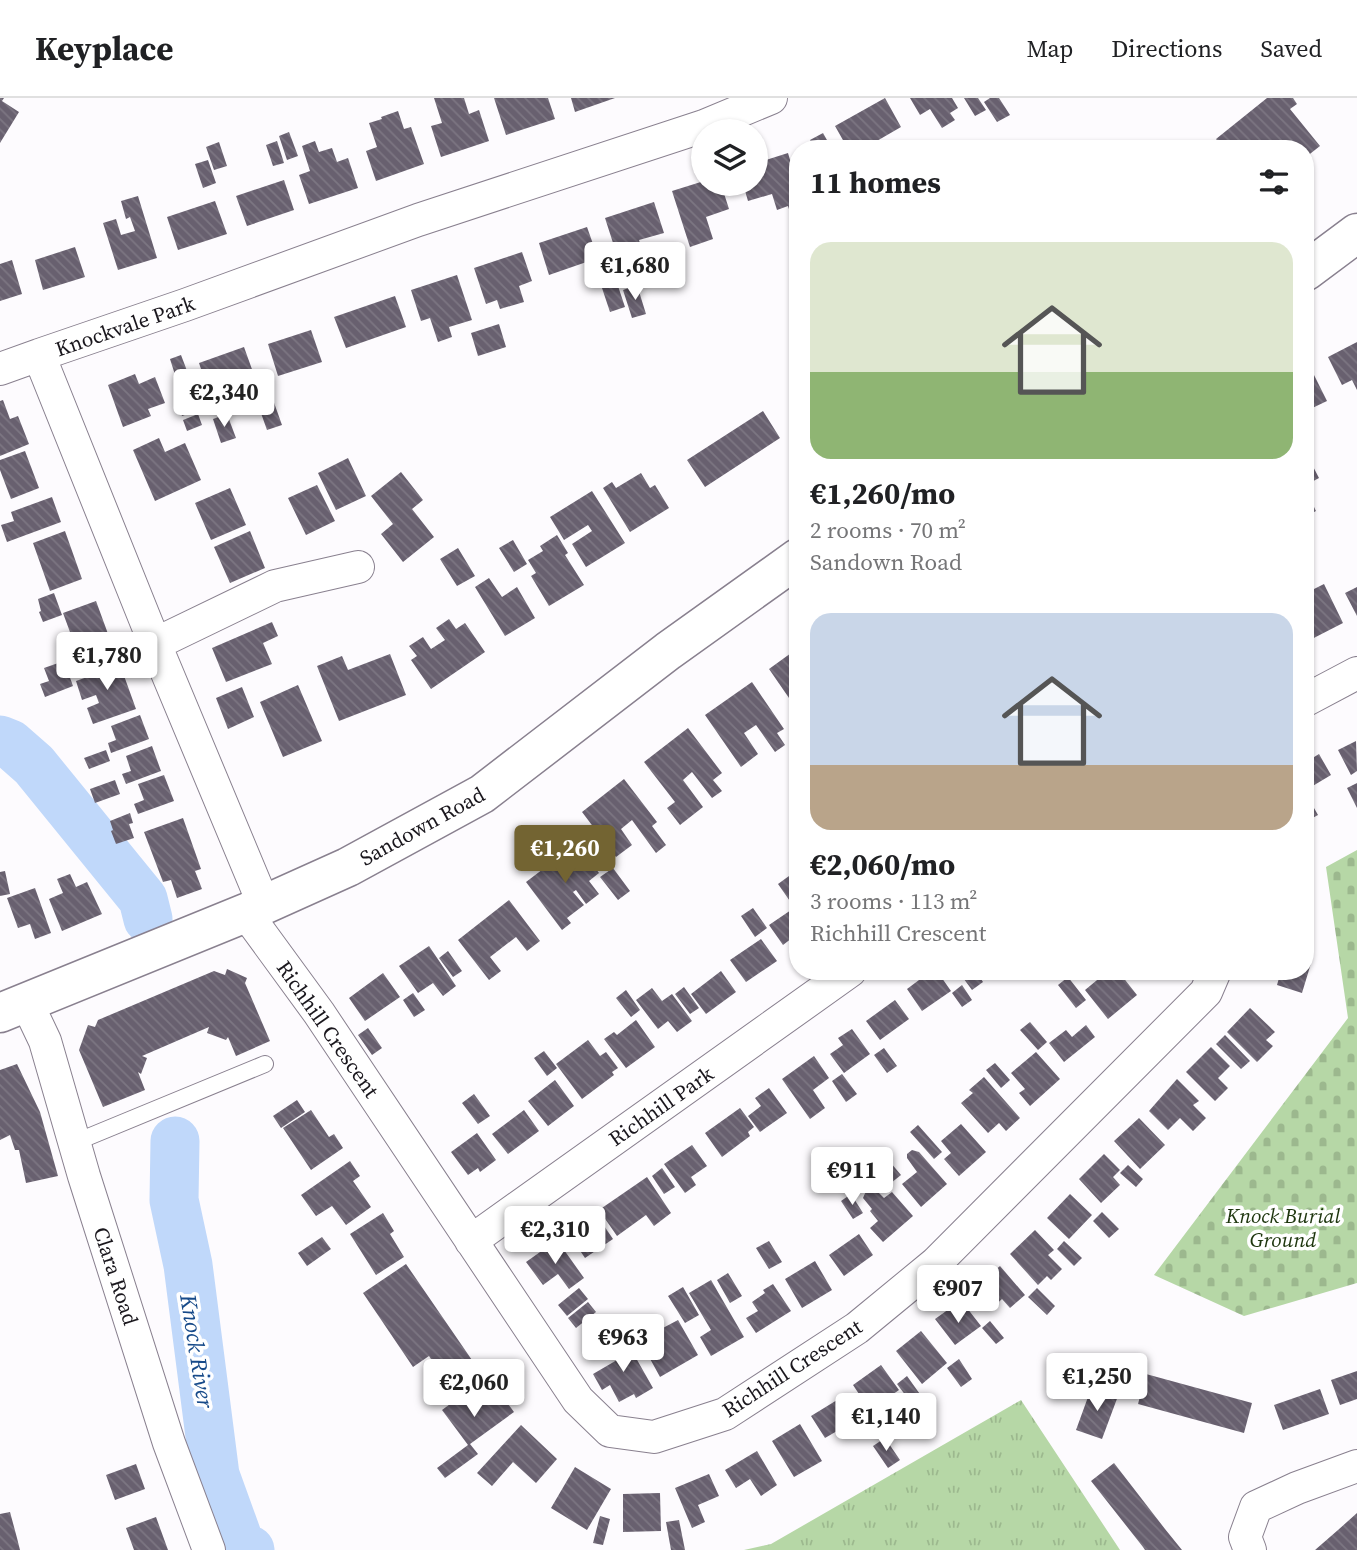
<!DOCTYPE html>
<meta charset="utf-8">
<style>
:root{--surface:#fff;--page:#f6f6f6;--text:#202124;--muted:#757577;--line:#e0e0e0;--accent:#736432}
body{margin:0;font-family:"Source Serif 4",serif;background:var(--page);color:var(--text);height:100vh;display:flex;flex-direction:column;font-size:26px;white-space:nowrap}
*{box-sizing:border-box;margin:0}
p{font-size:23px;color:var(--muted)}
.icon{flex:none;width:38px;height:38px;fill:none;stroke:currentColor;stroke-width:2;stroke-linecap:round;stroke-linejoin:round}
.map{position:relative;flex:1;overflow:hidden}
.drawer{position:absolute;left:789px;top:42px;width:525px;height:840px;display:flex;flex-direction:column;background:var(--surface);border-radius:28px;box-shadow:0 2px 5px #0004}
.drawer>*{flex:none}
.controls{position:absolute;left:691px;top:21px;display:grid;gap:14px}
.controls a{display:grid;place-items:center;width:77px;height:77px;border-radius:50%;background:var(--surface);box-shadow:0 2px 5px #0004;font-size:35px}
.price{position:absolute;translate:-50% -60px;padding:0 16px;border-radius:7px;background:#fff;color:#222;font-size:23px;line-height:46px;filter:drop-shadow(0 2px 4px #0008)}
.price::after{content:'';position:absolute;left:50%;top:42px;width:21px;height:16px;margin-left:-10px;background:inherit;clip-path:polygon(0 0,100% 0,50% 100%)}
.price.selected{background:var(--accent);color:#fff}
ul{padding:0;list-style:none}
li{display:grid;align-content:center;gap:14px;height:371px;padding:0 21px}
li span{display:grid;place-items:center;height:217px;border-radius:21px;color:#555}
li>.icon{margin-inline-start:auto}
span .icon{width:126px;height:126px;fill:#fffc;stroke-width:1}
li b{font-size:30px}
h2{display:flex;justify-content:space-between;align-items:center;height:84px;padding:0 21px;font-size:30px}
header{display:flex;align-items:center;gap:42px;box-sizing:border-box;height:98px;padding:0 35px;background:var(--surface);border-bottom:2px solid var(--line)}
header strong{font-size:33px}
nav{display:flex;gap:38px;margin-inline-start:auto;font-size:24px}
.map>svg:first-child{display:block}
.cemetery{fill:url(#cemetery-stones)}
.park{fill:url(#park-tufts)}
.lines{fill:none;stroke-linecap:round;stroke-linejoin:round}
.river{stroke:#c0d8fa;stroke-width:49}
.building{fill:url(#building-back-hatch)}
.lane-casing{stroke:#89808f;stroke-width:18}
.street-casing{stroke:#89808f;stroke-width:34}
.secondary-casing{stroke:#89808f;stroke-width:41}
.lane{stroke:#fff;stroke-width:16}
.street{stroke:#fff;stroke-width:32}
.secondary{stroke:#fff;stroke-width:38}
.labels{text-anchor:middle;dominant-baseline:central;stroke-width:7;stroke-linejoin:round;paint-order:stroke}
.street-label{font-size:21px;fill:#1a171d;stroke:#fff}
.park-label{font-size:21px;font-style:italic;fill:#1d350d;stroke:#fff}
.water-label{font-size:23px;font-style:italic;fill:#174a89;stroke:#fff}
</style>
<header>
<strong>Keyplace</strong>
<nav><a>Map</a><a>Directions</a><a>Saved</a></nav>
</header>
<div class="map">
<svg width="1357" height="1452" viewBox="0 0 1357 1452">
<defs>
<pattern id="cemetery-stones" width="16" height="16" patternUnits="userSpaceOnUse" patternTransform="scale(1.75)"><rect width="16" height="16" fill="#b6d7a6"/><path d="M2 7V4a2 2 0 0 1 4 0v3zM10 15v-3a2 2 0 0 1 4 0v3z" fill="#9cb88e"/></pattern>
<pattern id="park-tufts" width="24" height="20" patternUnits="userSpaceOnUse" patternTransform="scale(1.75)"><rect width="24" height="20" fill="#b6d7a6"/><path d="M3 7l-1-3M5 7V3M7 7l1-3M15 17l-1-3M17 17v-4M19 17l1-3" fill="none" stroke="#9cb88e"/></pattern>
<pattern id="building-back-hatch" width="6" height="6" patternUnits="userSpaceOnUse" patternTransform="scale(1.75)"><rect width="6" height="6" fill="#68606f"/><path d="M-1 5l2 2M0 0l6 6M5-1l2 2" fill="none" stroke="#7c7682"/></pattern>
</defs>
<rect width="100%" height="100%" fill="#fdfbfe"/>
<path class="cemetery" d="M1357,752V1185L1244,1218L1154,1177L1348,920L1326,769Z"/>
<path class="park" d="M1021,1302L1120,1452H744L771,1446Z"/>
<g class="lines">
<path class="river" d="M0,642L10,646L34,667L143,801L148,821
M175,1043L174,1102L188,1167L215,1377L241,1449L250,1452"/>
</g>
<path class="building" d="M0,0H4L2,3L19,14L0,45Z
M434,0H464L469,16L479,12L489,43L441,59L431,28L442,25Z
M494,0H548L555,21L506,37Z
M571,0H615L575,14Z
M885,0L901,29L863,51H848L835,28Z
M910,0H952L958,10L950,15L955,22L942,30L930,11L920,17Z
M964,0H978L986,12L975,18Z
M990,0H999L1010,17L997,24L984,4Z
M1267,0H1293L1297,6L1290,11L1320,48L1306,59V51H1224L1216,41Z
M398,13L404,31L411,29L424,66L376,83L366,53L377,49L369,25L382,21L381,19Z
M289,34L298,58L287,62L279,38Z
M823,35L832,51H805L813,46L810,42Z
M277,43L284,65L273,68L266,47Z
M315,43L319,54L332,50L337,64L348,60L358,90L309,106L299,77L310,73L302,48Z
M219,44L227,68L214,72L206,49Z
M788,55L798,89V120L792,121L788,108L777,112L772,96L748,103L743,86H756V65Z
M208,62L216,85L203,90L195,66Z
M284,82L294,112L247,128L236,98Z
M704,83V86H721L729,111L706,119L713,141L690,149L672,93Z
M138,98L157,160L118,172L103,125L116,121L121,137L135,133L130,119L126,121L121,103Z
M215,103L227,136L178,152L167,119Z
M654,104L664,135L639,142L646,164L622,173L605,120Z
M587,129L598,160L549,177L539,145Z
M75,149L85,179L43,192L35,162Z
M522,154L532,183L519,188L524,204L500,211L497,202L486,206L474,170Z
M12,162L22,196L0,203V166Z
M613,173L625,209L610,214L598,178Z
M457,177L472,222L449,229L452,239L438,244L430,220L421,223L411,192Z
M637,187L646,216L632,220L623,192Z
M395,198L406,229L346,250L334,219Z
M499,226L506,249L478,258L471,235Z
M311,232L322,264L278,278L268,246Z
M1357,244V292L1352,282L1342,287L1328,259Z
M244,249L258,288L212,304L199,265Z
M181,257L189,278L177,283L170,261Z
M1313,275L1327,303L1306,313V279Z
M135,276L139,286L155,279L165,305L148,311L151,318L123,329L108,287Z
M193,298L199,312L182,318L177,304Z
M272,299L282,327L267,332L257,304Z
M3,302L10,321L18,318L29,346L0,358V303Z
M763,313L780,340L705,389L687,362Z
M198,316L202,327L187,333L183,322Z
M227,316L236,340L221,345L213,321Z
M159,340L165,354L185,345L201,382L155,403L133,352Z
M25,353L39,390L11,401L0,372V362Z
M1306,355L1319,380L1306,387Z
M348,360L366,398L336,412L318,375Z
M401,374L423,402L412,411L434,439L403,464L381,436L393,426L371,398Z
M641,375L650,390L655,387L669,410L630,434L603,390L612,384L616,390Z
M317,387L335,423L306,437L288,400Z
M230,390L246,427L211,442L195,405Z
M592,393L625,445L586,469L572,446L592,433L588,427L564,442L550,419Z
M1306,393L1316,413L1306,418Z
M52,399L61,424L7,444L1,427L14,423L11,414Z
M65,433L82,481L50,493L33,445Z
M250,433L265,470L230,485L214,449Z
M557,437L568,455L565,457L584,487L549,508L531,478L536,475L528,462L543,453L540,448Z
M513,442L527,466L514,474L499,450Z
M458,450L475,478L457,488L440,461Z
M489,480L502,499L517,489L535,520L505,538L475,489Z
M1324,486L1343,525L1306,544V495Z
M1357,489V518L1345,495Z
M54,495L62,517L43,524L39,514L41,513L38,501Z
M96,503L111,544L78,556L63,515Z
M449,521L456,531L465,525L485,554L431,591L411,562L417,558L409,548L423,539L431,551L445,542L436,530Z
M272,524L278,538L263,545L272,566L226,584L212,550Z
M798,550V594L789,600L769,571Z
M390,556L406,597L339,623L317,568L342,558L348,572Z
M118,561L136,611L93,626L87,610L99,605L96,597L82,602L76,583L90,578L87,572Z
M64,563L73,588L45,599L40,586L49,583L44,570Z
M752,584L784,631L777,635L785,647L775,654L756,627L744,635L758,656L741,669L705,617Z
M298,587L322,643L283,659L260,604Z
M242,589L254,619L228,631L216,600Z
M140,617L149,641L111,655L108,645L116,642L111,628Z
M688,630L722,675L713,682L722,693L712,700L692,674L683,682L703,709L680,727L667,710L675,704L644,664Z
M1356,643L1357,673L1351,677L1338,652Z
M152,648L161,673L126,686L122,676L131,673L126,658Z
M106,652L110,663L89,671L84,660Z
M1319,656L1331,677L1306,692V664Z
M164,677L174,703L138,716L134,706L144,702L138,686Z
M624,681L657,724L652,728L666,747L656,755L632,722L621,731L632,747L616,759L582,714Z
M115,682L120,696L95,705L90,691Z
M1357,685V710L1347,690Z
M1306,696L1318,717L1307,723L1306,720Z
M130,715L133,725L129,726L134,740L116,746L111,733L113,732L110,723Z
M183,720L201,771L195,773L202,791L177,800L171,782L163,784L144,734Z
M576,746L599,775L589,783L599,796L586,806L576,792L573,794L584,807L567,820L571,825L562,832L526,784Z
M613,770L630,793L618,802L600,779Z
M5,773L10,796L0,798V774Z
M70,776L76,789L87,784L102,816L62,833L49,801L63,795L57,781Z
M789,778L798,791V802L792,806L778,786Z
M35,790L51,835L35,841L30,826L18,830L7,800Z
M509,802L540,843L527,853L516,839L490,859L501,873L489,882L458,842Z
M753,810L767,830L755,839L741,818Z
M794,810L798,815V848L792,840L783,847L769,827Z
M761,841L777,863L746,884L730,862Z
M429,848L456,888L443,898L433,885L418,895L399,868Z
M448,853L462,873L453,879L439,860Z
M1306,860L1312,862L1302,895L1277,887L1281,873H1306Z
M227,871L247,880L245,885L270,943L236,958L228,939L226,942L207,935L209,929L142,958L147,960L141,976L138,974L145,992L103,1009L79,952L88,927L95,929L98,922L214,873L225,877Z
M721,873L736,894L706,916L691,896Z
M931,873H937L951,893L922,913L907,891Z
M958,873H976L983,884L972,892Z
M1108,873H1118L1137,897L1108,921L1085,892Z
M383,875L400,899L365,923L349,900Z
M1068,879L1086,902L1076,910L1058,887Z
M962,887L972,902L962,909L952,895Z
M684,889L699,910L690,916L675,896Z
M652,890L662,903L672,896L692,923L677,934L668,923L658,931L636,902Z
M626,892L640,912L631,919L616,900Z
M413,895L425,912L414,919L403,902Z
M895,902L909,921L880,942L866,923Z
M1250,910L1275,934L1266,942L1273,948L1257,964L1227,934Z
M636,922L655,949L626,970L604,941L614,934L617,937Z
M1030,924L1047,944L1038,952L1020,932Z
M1086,927L1095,939L1064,964L1049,945L1066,932L1072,939Z
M368,930L382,950L372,957L358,937Z
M852,931L870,956L844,975L830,956L843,947L838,940Z
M1225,937L1250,963L1241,971L1216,946Z
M588,942L600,958L606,954L618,970L612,974L614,977L582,1001L556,966Z
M1211,949L1230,968L1218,980L1228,990L1215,1003L1186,974Z
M884,950L897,968L887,975L874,957Z
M544,953L557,970L547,978L534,960Z
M1036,954L1060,981L1030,1008L1019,995L1025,991L1011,975Z
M814,958L829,980L813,992L825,1010L810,1021L782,981Z
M995,965L1010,982L1001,990L986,972Z
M17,966L40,1014L58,1078L26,1085L19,1052H15L10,1037L0,1042V972Z
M842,976L857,996L846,1004L832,983Z
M984,979L1020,1020L1006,1033L999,1025L988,1035L961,1005L973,995L969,992Z
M1177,981L1199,1003L1193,1007L1206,1020L1193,1033L1180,1020L1168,1032L1149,1013Z
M555,982L574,1008L548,1028L528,1003Z
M769,990L787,1015L760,1034L748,1018L761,1008L755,1000Z
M474,996L490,1018L478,1026L462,1005Z
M297,1002L305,1014L281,1030L273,1018Z
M740,1010L754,1029L748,1034L750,1038L722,1059L705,1035Z
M311,1012L329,1039L334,1036L343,1050L311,1072L283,1030Z
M524,1012L539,1033L508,1056L492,1036Z
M1139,1020L1165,1047L1140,1071L1114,1043Z
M961,1026L986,1054L959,1078L944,1061L951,1055L941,1043Z
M918,1027L942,1054L934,1061L910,1034Z
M477,1035L496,1062L480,1074L478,1070L468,1077L451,1054Z
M692,1047L707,1068L691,1079L696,1087L685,1095L664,1066Z
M912,1052L919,1054L947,1086L921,1109L902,1086L917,1074L907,1060V1056Z
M1104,1056L1120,1072L1113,1079L1120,1087L1101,1105L1079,1081Z
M885,1058L901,1077L891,1085L875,1066Z
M350,1063L360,1078L353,1083L371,1109L346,1127L332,1108L316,1118L301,1097Z
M1128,1067L1143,1081L1136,1089L1120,1075Z
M662,1070L675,1089L664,1096L652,1078Z
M647,1079L671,1115L654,1128L646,1117L617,1138L599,1112Z
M869,1091L877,1093L884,1100L892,1094L913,1118L883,1144L870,1130L878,1123L870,1113L872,1111L863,1100L866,1093Z
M851,1096L863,1115L853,1121L841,1103Z
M1070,1096L1092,1117L1069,1141L1047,1120Z
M594,1113L613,1141L585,1160L566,1132Z
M1102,1114L1119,1131L1109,1140L1093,1123Z
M383,1115L394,1133L390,1136L404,1159L376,1177L350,1136Z
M1035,1132L1054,1152L1048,1157L1062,1171L1051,1182L1047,1178L1038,1187L1010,1156Z
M859,1136L873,1157L844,1178L829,1157Z
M322,1139L331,1151L307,1168L298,1155Z
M557,1142L584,1180L569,1191L558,1176L543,1187L526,1164Z
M769,1143L782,1164L769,1171L756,1150Z
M1064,1143L1082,1160L1074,1168L1057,1151Z
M815,1163L832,1192L802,1210L785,1181Z
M406,1166L474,1265L446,1284L429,1258L413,1269L363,1195Z
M1000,1168L1025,1197L1010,1210L1002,1201L991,1211L973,1191Z
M728,1175L742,1198L730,1205L717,1182Z
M711,1182L744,1239L711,1258L700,1239L711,1232L689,1195Z
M773,1186L791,1213L756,1235L746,1220L758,1213L752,1204L765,1195L763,1192Z
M683,1189L699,1217L685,1225L668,1198Z
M579,1190L588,1201L567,1218L558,1207Z
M1037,1190L1055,1208L1047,1217L1028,1199Z
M588,1204L596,1214L576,1230L568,1220Z
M967,1210L981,1228L955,1247L935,1221L949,1211L955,1218Z
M678,1222L698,1257L660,1279L648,1257L652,1255L642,1236L659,1226L661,1231Z
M990,1223L1004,1240L996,1246L982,1230Z
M638,1233L649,1253L638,1260L627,1240Z
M921,1233L947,1265L922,1286L896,1253Z
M619,1239L628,1256L632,1253L653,1290L636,1300L634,1296L619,1304L610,1287L602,1292L593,1276L617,1262L608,1246Z
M959,1261L972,1281L961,1289L947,1270Z
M881,1267L899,1292L876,1308L871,1301L865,1305L853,1287Z
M1357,1273V1301L1340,1307L1331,1282Z
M1146,1276L1252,1305L1244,1335L1138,1306Z
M488,1278L514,1314L470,1346L478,1356L445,1380L437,1370L468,1347L442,1312Z
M907,1278L922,1299L912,1306L897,1286Z
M1092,1288L1118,1298L1102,1341L1076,1332Z
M1320,1291L1329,1316L1283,1332L1274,1307Z
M842,1299L856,1322L825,1340L811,1318Z
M800,1326L822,1363L794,1379L772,1343Z
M521,1327L557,1361L536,1385L513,1364L492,1388L477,1375Z
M885,1340L900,1362L888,1370L873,1348Z
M757,1353L777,1387L761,1398L750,1381L736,1390L725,1372Z
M1114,1365L1165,1431L1182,1452H1145L1143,1449L1091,1383Z
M136,1366L145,1391L115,1402L106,1377Z
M575,1369L611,1391L587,1432L551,1410Z
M709,1376L719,1398L698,1407L705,1424L692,1430L675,1390Z
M660,1395L661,1433L623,1434V1396Z
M10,1414L17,1440L20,1452H0V1416Z
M1357,1415V1452H1315L1338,1432Z
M600,1418L610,1421L603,1447L593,1445Z
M156,1419L168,1452H134L126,1430Z
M679,1422L685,1452H671L666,1424Z"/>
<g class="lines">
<defs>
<path id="lane" d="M76,1044L265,966"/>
<path id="street" d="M0,271L39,257
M155,546L275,488L358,469
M1306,602L1357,575
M264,807L155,546L39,257L185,207L418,122L704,28L771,0
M248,814L254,826L319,915L578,1302L610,1333L654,1339L725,1316L857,1230L936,1165L1206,894L1215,873
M26,903L45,943L84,1078L169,1345L209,1452
M471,1143L850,873
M1250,1452L1245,1439L1256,1409L1297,1390L1357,1368"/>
<path id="secondary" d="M1306,173L1357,135
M0,915L248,814L348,769L482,696L668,553L798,460"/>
</defs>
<use href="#lane" class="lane-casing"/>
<use href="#street" class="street-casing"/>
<use href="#secondary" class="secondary-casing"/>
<use href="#lane" class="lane"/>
<use href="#street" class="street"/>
<use href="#secondary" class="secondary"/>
</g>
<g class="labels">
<g class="street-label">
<text transform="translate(125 228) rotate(-19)">Knockvale Park</text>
<text transform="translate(422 728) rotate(-29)">Sandown Road</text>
<text transform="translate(328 931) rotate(55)">Richhill Crescent</text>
<text transform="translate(661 1008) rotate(-35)">Richhill Park</text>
<text transform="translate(116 1178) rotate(72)">Clara Road</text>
<text transform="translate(792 1270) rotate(-33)">Richhill Crescent</text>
</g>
<g class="park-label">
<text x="1283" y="1117">Knock Burial<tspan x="1283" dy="24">Ground</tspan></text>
</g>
<g class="water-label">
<text transform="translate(197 1253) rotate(81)">Knock River</text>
</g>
</g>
</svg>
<div class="controls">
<a><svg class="icon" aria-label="layers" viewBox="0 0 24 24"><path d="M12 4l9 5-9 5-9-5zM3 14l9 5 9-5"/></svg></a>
</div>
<b class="price" style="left:635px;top:204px">€1,680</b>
<b class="price" style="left:224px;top:331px">€2,340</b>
<b class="price" style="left:107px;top:594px">€1,780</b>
<b class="price selected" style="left:565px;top:787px">€1,260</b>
<b class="price" style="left:852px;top:1109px">€911</b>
<b class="price" style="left:555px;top:1168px">€2,310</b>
<b class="price" style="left:958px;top:1227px">€907</b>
<b class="price" style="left:623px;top:1276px">€963</b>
<b class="price" style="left:1097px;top:1315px">€1,250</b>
<b class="price" style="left:474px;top:1321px">€2,060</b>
<b class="price" style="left:886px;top:1355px">€1,140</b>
<section class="drawer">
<h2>11 homes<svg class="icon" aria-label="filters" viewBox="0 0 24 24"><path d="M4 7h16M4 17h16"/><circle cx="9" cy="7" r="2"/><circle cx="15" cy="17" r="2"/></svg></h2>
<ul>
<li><span style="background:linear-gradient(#dfe7d0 60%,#8fb573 0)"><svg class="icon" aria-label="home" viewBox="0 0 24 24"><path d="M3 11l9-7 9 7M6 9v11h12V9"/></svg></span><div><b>€1,260/mo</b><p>2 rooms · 70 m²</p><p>Sandown Road</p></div></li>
<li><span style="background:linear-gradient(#c9d6e8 70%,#b9a48a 0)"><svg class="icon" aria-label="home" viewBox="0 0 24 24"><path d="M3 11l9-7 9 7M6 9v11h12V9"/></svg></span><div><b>€2,060/mo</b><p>3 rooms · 113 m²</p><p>Richhill Crescent</p></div></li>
</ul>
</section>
</div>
